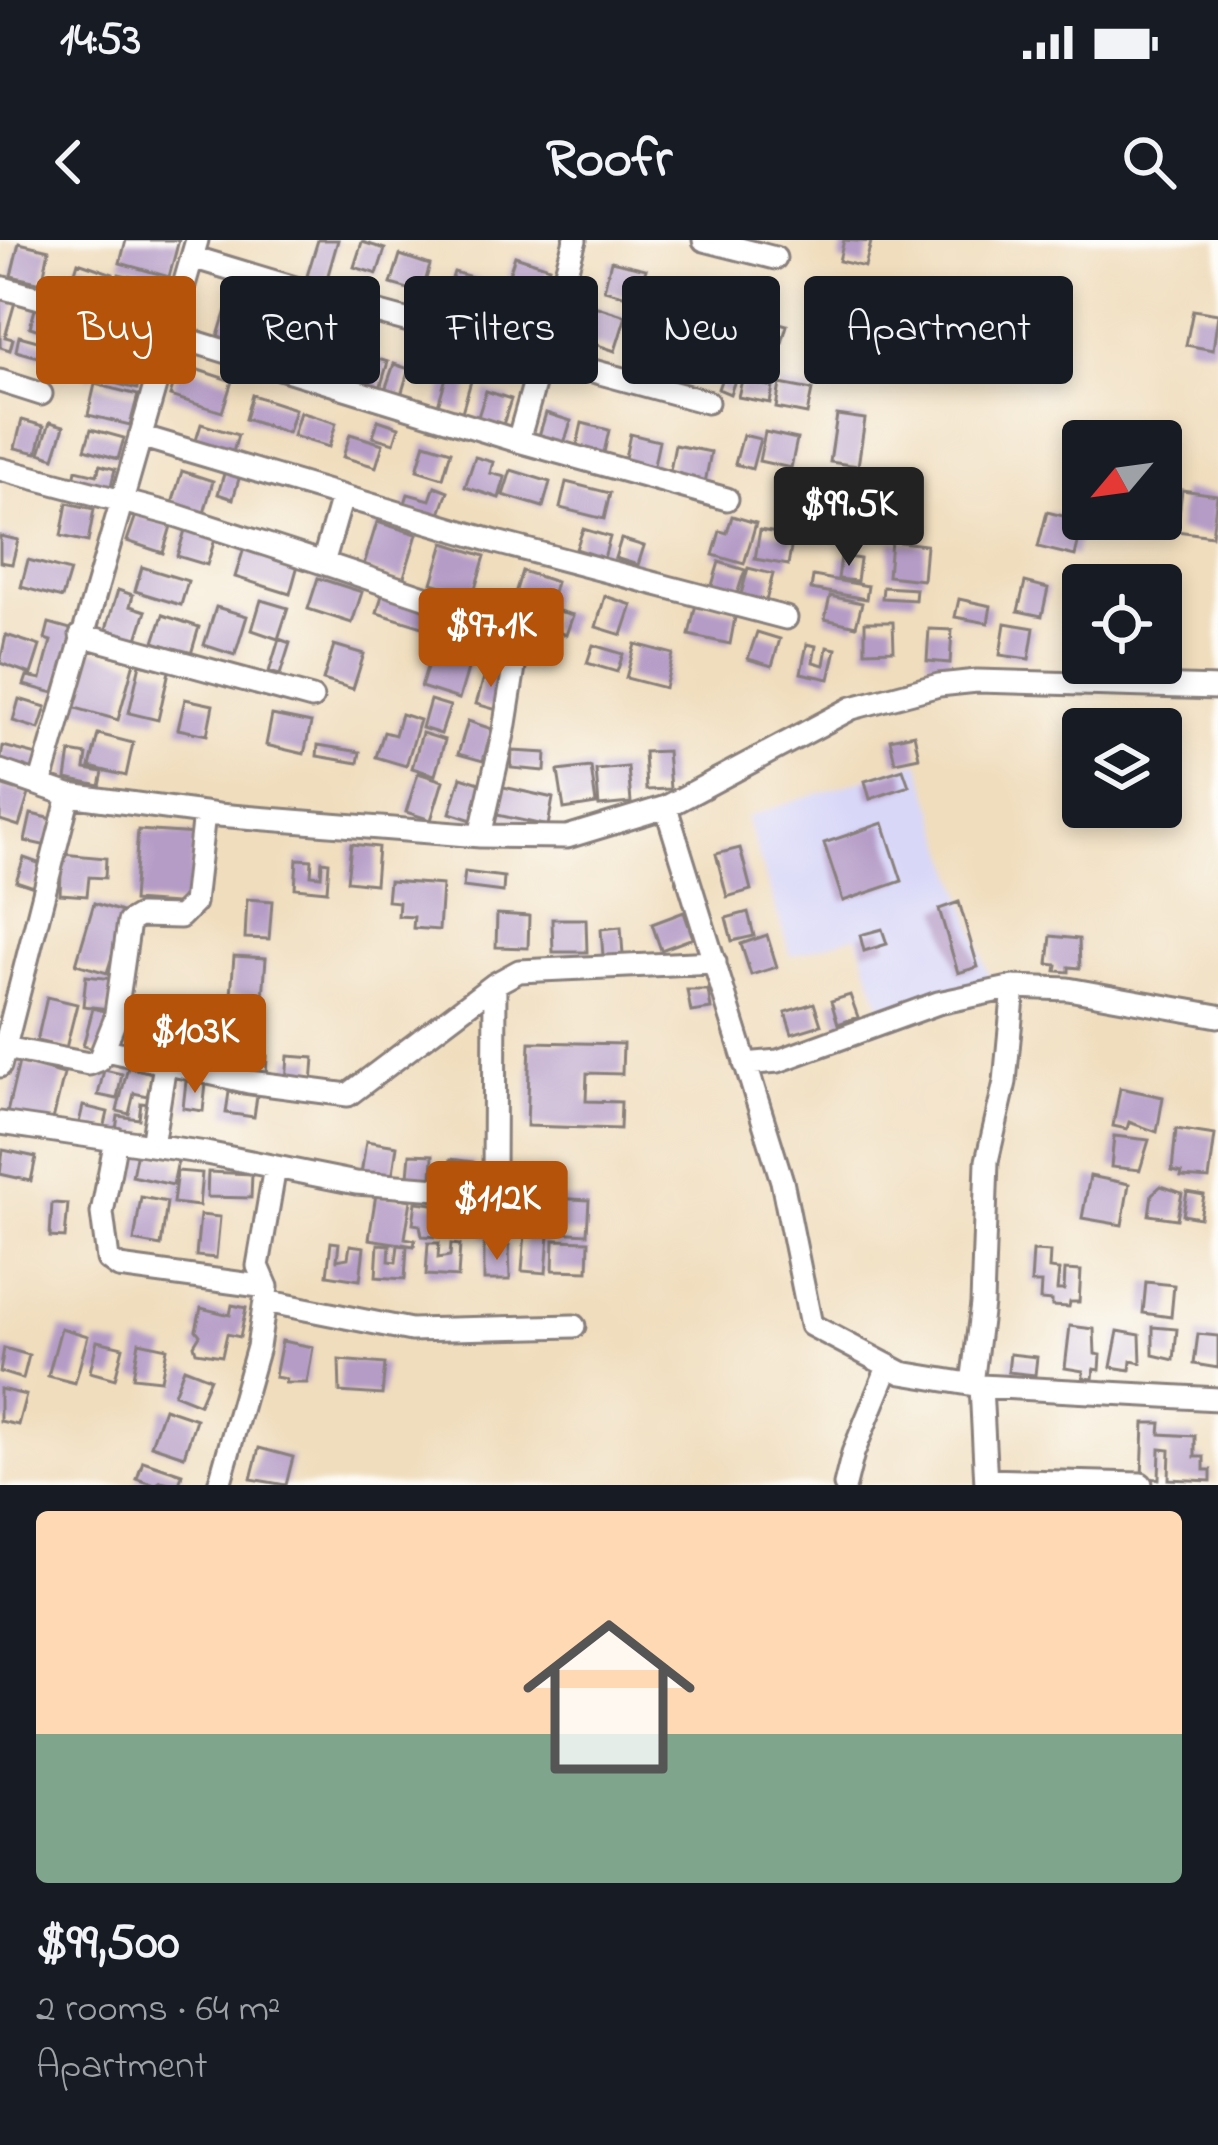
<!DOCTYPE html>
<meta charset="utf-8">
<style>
:root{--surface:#171b24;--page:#20242c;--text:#f1f3f6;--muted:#9ea1a6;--line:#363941;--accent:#b45309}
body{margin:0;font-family:"Indie Flower",sans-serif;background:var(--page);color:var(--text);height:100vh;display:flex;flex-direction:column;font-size:45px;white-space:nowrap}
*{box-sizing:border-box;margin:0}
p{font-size:39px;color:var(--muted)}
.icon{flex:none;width:66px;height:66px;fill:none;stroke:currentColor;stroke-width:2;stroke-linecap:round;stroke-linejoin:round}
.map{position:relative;height:1245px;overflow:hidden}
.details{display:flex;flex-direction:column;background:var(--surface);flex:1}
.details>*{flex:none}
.top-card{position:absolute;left:36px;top:36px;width:1146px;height:108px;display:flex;gap:24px}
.needle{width:78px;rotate:241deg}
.controls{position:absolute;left:1062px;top:180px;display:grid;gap:24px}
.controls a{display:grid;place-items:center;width:120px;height:120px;border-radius:12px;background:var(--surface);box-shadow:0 6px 18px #0003;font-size:60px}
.price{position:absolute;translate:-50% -102px;padding:0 27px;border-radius:12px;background:var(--accent);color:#fff;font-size:39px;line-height:78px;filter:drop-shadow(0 3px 6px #0008)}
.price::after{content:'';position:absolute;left:50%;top:72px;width:36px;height:27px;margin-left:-18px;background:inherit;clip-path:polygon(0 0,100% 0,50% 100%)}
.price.current{background:#222;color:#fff}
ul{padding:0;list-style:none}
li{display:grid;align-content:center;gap:24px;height:636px;padding:0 36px}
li+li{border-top:3px solid var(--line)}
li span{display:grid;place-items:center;height:372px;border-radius:12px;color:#555}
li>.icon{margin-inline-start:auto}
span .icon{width:216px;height:216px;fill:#fffc;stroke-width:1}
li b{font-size:51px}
.chip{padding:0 42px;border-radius:12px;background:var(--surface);box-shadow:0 6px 18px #0003;font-size:42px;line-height:108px}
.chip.current{background:var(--accent);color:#fff}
.status{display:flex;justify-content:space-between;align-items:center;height:84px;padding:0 60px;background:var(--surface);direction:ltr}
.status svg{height:33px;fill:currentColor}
header{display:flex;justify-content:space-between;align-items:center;height:156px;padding:0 36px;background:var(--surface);font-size:54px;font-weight:700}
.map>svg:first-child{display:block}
.built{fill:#d8d7f8}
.building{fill:#b59cc7}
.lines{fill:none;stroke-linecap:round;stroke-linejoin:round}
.minor-casing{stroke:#89807c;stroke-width:27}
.minor{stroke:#fff;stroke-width:21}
</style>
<div class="status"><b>14:53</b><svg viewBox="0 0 49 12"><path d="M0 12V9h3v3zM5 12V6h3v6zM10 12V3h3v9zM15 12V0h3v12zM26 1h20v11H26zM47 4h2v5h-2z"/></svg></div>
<header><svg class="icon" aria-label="back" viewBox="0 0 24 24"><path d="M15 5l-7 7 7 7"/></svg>Roofr<svg class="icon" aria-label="search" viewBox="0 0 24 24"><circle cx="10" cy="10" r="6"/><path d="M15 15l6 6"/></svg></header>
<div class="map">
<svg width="1218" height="1245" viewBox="0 0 1218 1245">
<rect width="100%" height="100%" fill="#fdfcf7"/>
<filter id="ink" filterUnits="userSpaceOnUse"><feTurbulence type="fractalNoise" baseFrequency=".00833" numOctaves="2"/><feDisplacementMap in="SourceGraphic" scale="24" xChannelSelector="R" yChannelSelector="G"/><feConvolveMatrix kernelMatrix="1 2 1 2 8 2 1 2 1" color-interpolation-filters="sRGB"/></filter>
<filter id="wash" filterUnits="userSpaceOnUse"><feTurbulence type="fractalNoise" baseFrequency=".004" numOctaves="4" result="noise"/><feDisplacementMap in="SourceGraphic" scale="48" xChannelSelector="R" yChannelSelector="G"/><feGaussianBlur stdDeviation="2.7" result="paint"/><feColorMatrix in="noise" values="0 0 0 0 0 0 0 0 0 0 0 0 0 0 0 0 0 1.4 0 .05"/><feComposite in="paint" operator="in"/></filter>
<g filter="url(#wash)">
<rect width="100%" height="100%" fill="#f0ddbd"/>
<path class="built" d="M919,521L990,739L883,773L857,695L791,716L746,577Z"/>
<g id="blocks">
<path class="building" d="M126,0H179L169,37L120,23Z
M318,0H338L326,42L307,36Z
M844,0L871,2L865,27L839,21Z
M362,2L385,9L377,34L354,27Z
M19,3L49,10L42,43L11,36Z
M400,15L430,25L422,53L391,44Z
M515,16L549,27L542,47L508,37Z
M611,21L646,29L638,59L604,50Z
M78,22L113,34L104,63L69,52Z
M454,32L489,42L479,72L445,61Z
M119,34L166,45L159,75L112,64Z
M664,39L691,45L686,69L659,62Z
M508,48L542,58L533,88L499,77Z
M0,58L15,62L5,97L13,99L10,110L0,107Z
M729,58L756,66L746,97L719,88Z
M36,66L55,72L49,93L30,87Z
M594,66L626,76L615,111L583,100Z
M226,70L256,80L248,106L218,96Z
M1193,70L1218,74L1213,110L1186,105Z
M765,79L787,85L779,114L758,108Z
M280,86L310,96L303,118L273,109Z
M119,91L150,99L137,149L106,141Z
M19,96L60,107L56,122L16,111Z
M704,98L728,103L722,131L698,125Z
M77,100L102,107L93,138L69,130Z
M316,111L345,120L341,135L312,127Z
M365,115L388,122L378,155L355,148Z
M180,124L232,141L222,172L170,156Z
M394,124L409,129L401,155L385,150Z
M727,124L739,129L730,154L718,149Z
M447,134L471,141L462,172L438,165Z
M742,140L773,147L770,163L738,157Z
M95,144L138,155L130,185L88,175Z
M780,144L812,150L807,174L776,168Z
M486,151L511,159L502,188L477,180Z
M252,155L295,169L288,193L245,179Z
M300,172L336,183L329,207L293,196Z
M546,173L571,181L563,207L538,199Z
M837,175L865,179L858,226L830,222Z
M22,180L44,186L37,213L15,208Z
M378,180L399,187L394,203L373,197Z
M50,182L64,186L54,218L40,213Z
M582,183L609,190L603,217L576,210Z
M201,184L238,195L231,219L194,207Z
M91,189L124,198L118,219L85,209Z
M765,192L797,199L791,228L759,221Z
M350,194L383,204L376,227L343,217Z
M630,194L659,201L653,230L624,223Z
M743,195L760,199L752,229L735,224Z
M425,203L451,211L443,238L417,230Z
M675,205L711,212L705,243L669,236Z
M475,217L493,222L490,233L505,237L499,258L465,247Z
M100,225L115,229L109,254L73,245L76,230L97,235Z
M226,227L241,232L233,259L218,254Z
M511,230L550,242L543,267L503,255Z
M182,231L213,241L203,277L171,267Z
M872,238L908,243L905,259L869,253Z
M566,242L610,253L604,279L560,268Z
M435,246L448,251L438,280L403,269L408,254L430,260Z
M1182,250L1217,255L1212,296L1177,291Z
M67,263L94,269L88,302L61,296Z
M1047,272L1083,281L1075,316L1038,307Z
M136,275L171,286L163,313L127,301Z
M732,276L756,283L744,324L713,315L720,291L727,293Z
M377,282L417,294L403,340L363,328Z
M186,287L216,296L207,325L177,316Z
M825,288L862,292L860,303L824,299Z
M583,289L610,297L604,318L576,309Z
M760,290L793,296L788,325L755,319Z
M0,296L18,300L12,324L0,322Z
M621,299L644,306L638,325L615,318Z
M891,301L926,305L923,340L888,336Z
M444,303L485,316L473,355L432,343Z
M244,308L298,325L290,354L235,337Z
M841,316L860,319L857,341L838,339Z
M28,320L70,331L62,358L21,347Z
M719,322L745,330L736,357L711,349Z
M142,327L188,341L181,365L135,351Z
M748,328L773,334L766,361L741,354Z
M522,331L556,342L547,374L512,363Z
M813,336L868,346L866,359L811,349Z
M318,338L362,352L352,383L308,369Z
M1025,342L1048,348L1042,376L1018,371Z
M883,347L916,349L915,360L882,358Z
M384,348L437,365L429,389L377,373Z
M118,350L133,355L130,366L146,371L137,399L106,389Z
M605,356L632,365L622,395L596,387Z
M830,356L862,363L856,386L825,379Z
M959,359L991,366L988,383L955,377Z
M261,360L288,368L278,399L252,390Z
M696,364L736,372L730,404L689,395Z
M216,367L247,376L235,415L204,405Z
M555,370L573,375L566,395L549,389Z
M438,374L459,380L453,399L433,392Z
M163,375L199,387L191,414L154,402Z
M467,376L499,386L492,407L460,397Z
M865,382H893L894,410L865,411Z
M49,383L74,390L57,454L24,445L27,436L41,439L51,401L45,399Z
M1005,383L1034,388L1029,419L1000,415Z
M929,389L952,390L950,423L927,421Z
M757,392L780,399L772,426L748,419Z
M6,395L40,406L31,434L0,423Z
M279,399L290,403L280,435L269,432Z
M635,404L673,414L665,448L626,438Z
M807,404L816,406L813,422L824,425L827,407L836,409L829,439L801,433Z
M334,405L364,414L353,449L323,440Z
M593,405L623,414L617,432L587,423Z
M88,409L134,422L118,480L72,467Z
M432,411L470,422L459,459L421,447Z
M140,424L169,431L158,480L129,473Z
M486,431L507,437L497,470L476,464Z
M19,459L46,467L39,489L13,481Z
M185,459L213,465L207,495L178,489Z
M430,460L450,466L441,494L422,488Z
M401,474L420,480L406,526L376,517L384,492L395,495Z
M272,475L311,483L304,514L266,505Z
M468,481L492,489L483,521L458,514Z
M422,493L445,500L435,535L412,528Z
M98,494L133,503L126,536L90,527Z
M914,494L919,517L895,522L890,499Z
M318,505L360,512L358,523L317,516Z
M3,506L41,516L36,534L0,524Z
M512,511L546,513L545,531L511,528Z
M667,511L670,549L646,550L644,512Z
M70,512L87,515L85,529L103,532L100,546L66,539Z
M591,527L596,564L564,569L558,531Z
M628,527L631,563L599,566L596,530Z
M903,529L909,546L870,559L865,541Z
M418,533L443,541L431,580L406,572Z
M461,537L486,545L475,581L450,573Z
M0,545L29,554L19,586L0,580Z
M499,546L553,558L548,586L493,574Z
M31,574L53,579L47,606L25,601Z
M883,583L902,641L843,661L824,603Z
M138,590L195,594L190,665L133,661Z
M351,604L378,607L375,644L347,641Z
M740,608L751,650L727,657L716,614Z
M62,614L106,618L105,638L89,637L87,656L60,654Z
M24,618L41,624L34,647L16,641Z
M297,619L312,620L311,635L321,636L322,621L329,622L327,651L295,648Z
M465,632L504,637L503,652L463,647Z
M389,641L442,645L439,690L413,688L414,677L398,676L399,662L387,661Z
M247,659L272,661L269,699L245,698Z
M959,662L978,727L958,733L939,669Z
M94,663L125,673L107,733L76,724Z
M684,672L693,698L661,710L652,684Z
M748,672L754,696L732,701L726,678Z
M497,674L529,676L528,708L496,707Z
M552,679H586L587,712H553Z
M621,687L623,715L603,716L601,689Z
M882,689L887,704L864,711L860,695Z
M767,695L777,727L751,735L741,704Z
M1051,696L1079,699L1080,728L1069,727V732L1056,731L1057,725L1048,724Z
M234,716L266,718L263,757L231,755Z
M86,736L113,739L109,769L83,766Z
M687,750H708L711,769L691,772Z
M850,755L858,777L838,784L831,761Z
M47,757L77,764L66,808L37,801Z
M814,763L821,785L792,794L785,772Z
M93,768L111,773L101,811L83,806Z
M208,768L236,775L225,821L197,814Z
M530,802L623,804L622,834L587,833L586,861L621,862L620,889L527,886Z
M245,814L267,816L266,838L243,837Z
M288,816L314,818L312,844L286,842Z
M19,822L64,834L51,888L6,877Z
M128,827L153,833L147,856L134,853L129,874L117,871Z
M104,830L122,834L117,859L98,855Z
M186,841L206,844L203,871L183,868Z
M1120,848L1163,857L1157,892L1129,882L1127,889L1113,886Z
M229,852L257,856L254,877L226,873Z
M141,863L149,864L145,891H138L137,899L115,896L118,876L139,879Z
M83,866L108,872L104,889L79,883Z
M1176,889L1215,895L1209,939L1181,937L1182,933L1172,931Z
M1114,896L1149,900L1140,930L1111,927Z
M366,901L397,906L392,939L361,935Z
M3,910L36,917L31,941L0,934Z
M137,911L178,920L173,945L132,936Z
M410,914L433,915L432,937L408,936Z
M451,919L473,922L475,949L448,943Z
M177,931L202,933L199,966L173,963Z
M208,932L252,934L251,958L207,957Z
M1090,936L1129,944L1122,985L1082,978Z
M1161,946L1182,953L1177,979L1149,975L1152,954Z
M1187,952L1204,955L1200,978L1183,975Z
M376,954L411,960L405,998L415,1000L414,1006L369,999Z
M141,957L167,962L161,1006L134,1001Z
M553,958L589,960L587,994L552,992Z
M416,962L441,965L438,997L422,996L420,985L413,984Z
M52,963L68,964L65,998L50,997Z
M482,964H493L494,997L483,998Z
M200,975L220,977L216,1018L196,1016Z
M525,993L549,995L546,1033L522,1031Z
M554,1000L589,1001L588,1031L553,1030Z
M331,1002L339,1003L337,1020L348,1018L350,1005L364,1007L360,1040L327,1035Z
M428,1003H439L438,1018L450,1016L451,1004L460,1005L458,1037L426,1035Z
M378,1004L390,1005L389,1021L396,1022L398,1005L407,1006L405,1039L376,1037Z
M484,1005H509L510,1040H484Z
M1033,1011L1050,1012L1049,1029L1059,1030L1057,1050H1064L1065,1030L1081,1031L1079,1062H1070L1069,1067L1052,1066V1061L1040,1060L1041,1043H1031Z
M1146,1042L1174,1045L1171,1077L1143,1073Z
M232,1065L246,1068L240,1097L227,1094L222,1116L196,1112L194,1105L200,1095L196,1090L201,1068L230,1075Z
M1070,1086L1094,1089L1095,1114L1101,1115L1100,1130L1094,1129L1093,1139L1083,1138V1131L1065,1128Z
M1153,1087L1177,1089L1174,1120L1153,1115Z
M61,1088L88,1096L75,1143L48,1136Z
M1118,1091L1140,1095L1141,1123L1131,1121L1130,1130L1111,1127Z
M1198,1094L1218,1096V1128L1194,1124Z
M97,1101L123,1107L115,1139L90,1132Z
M282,1101L313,1107L307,1143H285L286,1139L275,1137Z
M139,1102L167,1108L161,1140L133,1137Z
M4,1108L29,1115L23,1139L0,1132Z
M1010,1114L1037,1117L1035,1135L1008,1132Z
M339,1120L385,1124L382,1155L340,1152Z
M184,1128L210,1138L199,1164L174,1154Z
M0,1149L26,1155L18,1185L0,1181Z
M164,1168L196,1179L184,1216L151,1205Z
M1144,1183H1161L1160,1194L1195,1196V1217H1204V1230H1211V1241L1169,1239L1170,1210L1160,1209L1159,1239L1142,1238Z
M259,1208L293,1217L286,1245L251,1239Z
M143,1221L182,1234L179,1245L161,1241L155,1245L137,1239Z"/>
</g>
</g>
<g filter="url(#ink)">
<use href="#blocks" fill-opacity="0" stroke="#89807c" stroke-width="3"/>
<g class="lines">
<defs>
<path id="minor" d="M704,0L775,18
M192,17L365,69L707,162
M0,47L169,94L518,201L575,0
M0,141L41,154
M140,196L496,302L786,378
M518,201L727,259
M0,229L175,275L323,323
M342,257L323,323L520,389L504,490L480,596
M81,395L312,458
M0,531L69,555L218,575L480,596L567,597L666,567L852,468L939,445L977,441L1218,448
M40,545L197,0
M666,567L782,941L811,1085L902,1133L981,1146L1218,1159
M5,808L89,824L99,820L115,780L129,682L139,676L180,677L194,663L204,573
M106,810L249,842L348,855L495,744
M745,824L778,821L938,763L1014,747L1068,749L1218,776
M0,826L69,555
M0,883L206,913L356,943L481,952L494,940L495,744L519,731L715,722
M116,899L102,973L108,1019L119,1027L267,1047
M152,905L165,824
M265,1061L411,1090L574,1086
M972,1144L982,1064L987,921L1005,842L1014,747
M981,1146L986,1245
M986,1240L1141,1244
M219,1245L258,1107L267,1047L258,1026L275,927
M845,1245L853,1213L888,1127"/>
</defs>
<use href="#minor" class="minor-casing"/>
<use href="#minor" class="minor"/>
</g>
</g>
</svg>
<div class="controls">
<a><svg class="needle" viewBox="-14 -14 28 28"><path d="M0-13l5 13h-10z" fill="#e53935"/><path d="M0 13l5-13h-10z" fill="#9ea1a6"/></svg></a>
<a><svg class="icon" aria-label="locate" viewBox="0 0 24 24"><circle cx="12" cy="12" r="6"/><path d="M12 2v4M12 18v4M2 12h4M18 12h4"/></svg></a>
<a><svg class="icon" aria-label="layers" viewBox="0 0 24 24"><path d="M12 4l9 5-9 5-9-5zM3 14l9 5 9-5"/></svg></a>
</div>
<b class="price current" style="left:849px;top:329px">$99.5K</b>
<b class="price" style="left:491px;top:450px">$97.1K</b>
<b class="price" style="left:195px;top:856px">$103K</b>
<b class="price" style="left:497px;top:1023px">$112K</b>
<div class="top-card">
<a class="chip current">Buy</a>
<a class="chip">Rent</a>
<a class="chip">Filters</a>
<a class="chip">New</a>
<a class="chip">Apartment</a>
</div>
</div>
<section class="details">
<ul>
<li><span style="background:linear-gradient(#ffd9b3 60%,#7fa58c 0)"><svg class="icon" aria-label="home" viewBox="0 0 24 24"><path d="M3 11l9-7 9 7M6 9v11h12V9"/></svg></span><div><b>$99,500</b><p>2 rooms · 64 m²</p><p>Apartment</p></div></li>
</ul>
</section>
